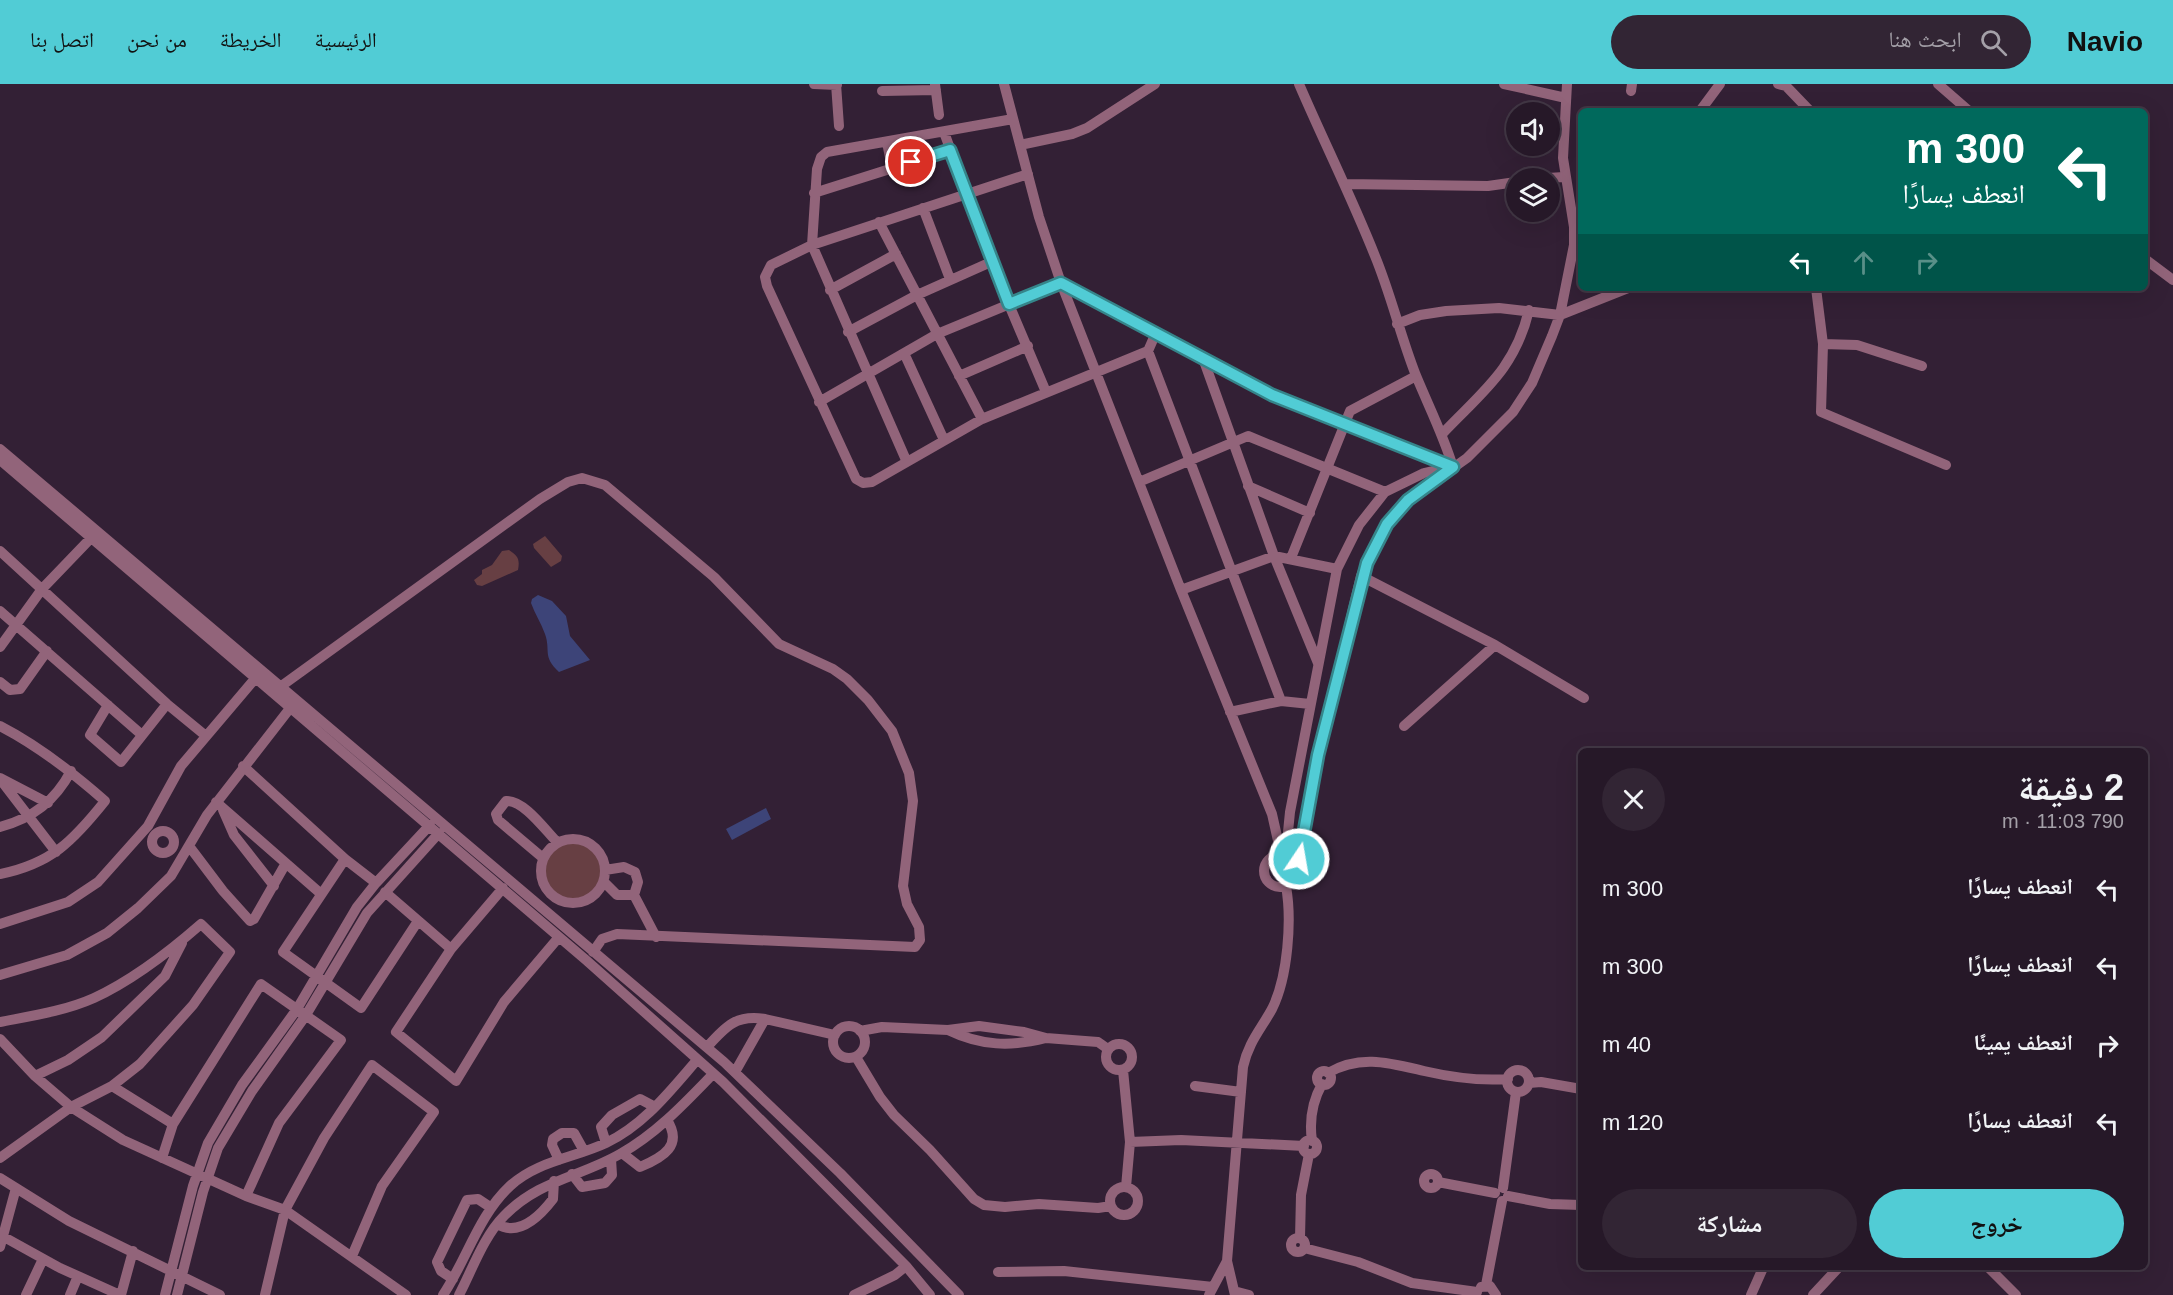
<!DOCTYPE html>
<html lang="ar">
<head>
<meta charset="utf-8">
<style>
	:root { --surface:#261828; --page:#322534; --text:#f1f3f6; --muted:#a4a0a8; --line:#423745; --accent:#51ccd5 }
	body { margin:0; font-family:Arial,"Noto Naskh Arabic",sans-serif; background:var(--page); color:var(--text); direction:rtl; height:100vh; display:flex; flex-direction:column; font-size:22px; white-space:nowrap }
	* { box-sizing:border-box; margin:0 }
	p { font-size:20px; color:var(--muted) }
	.icon { flex:none; width:33px; height:33px; fill:none; stroke:currentColor; stroke-width:2; stroke-linecap:round; stroke-linejoin:round }
	.map { position:relative; flex:1; overflow:hidden; direction:ltr }
	.panel { position:absolute; left:1578px; top:664px; width:570px; height:522px; display:flex; flex-direction:column; background:var(--surface); border-radius:9px; box-shadow:0 6px 24px #0002,0 0 0 2px var(--line); direction:rtl }
	.panel>* { flex:none }
	.hud { position:absolute; left:1578px; top:24px; width:570px; height:183px; border-radius:9px; box-shadow:0 6px 24px #0002,0 0 0 2px var(--line); direction:rtl; background:#00695c; color:#fff; overflow:hidden }
	.tools { position:absolute; left:1506px; top:18px; display:grid; gap:12px }
	.tools a { display:grid; place-items:center; width:54px; height:54px; border-radius:50%; background:var(--surface); box-shadow:0 6px 24px #0002,0 0 0 2px var(--line); font-size:30px }
	.pin { position:absolute; display:grid; place-items:center; width:51px; height:51px; color:#fff; margin:-26px; border:3px solid #fff; border-radius:50%; box-shadow:0 2px 6px #0007 }
	.me { position:absolute; width:66px; margin:-33px; rotate:12deg; stroke-linejoin:round; filter:drop-shadow(0 0 4px #0008) }
	.turn { display:flex; align-items:center; gap:21px; height:126px; padding:0 24px; font-size:27px }
	.turn .icon { width:78px; height:78px; stroke-width:2.5 }
	.turn b { display:block; font-size:42px; line-height:51px }
	.lanes { display:flex; align-items:center; height:57px; padding:0 24px; background:#0003; justify-content:center; gap:30px; direction:ltr }
	.lanes .off { opacity:.35 }
	.round { display:grid; place-items:center; flex:none; width:63px; height:63px; border-radius:32px; background:var(--page) }
	.headline { display:flex; align-items:center; justify-content:space-between; height:102px; padding:0 24px }
	h1 { font-size:36px; font-weight:700; line-height:45px }
	.primary-button { display:flex; gap:12px; margin-top:auto; padding:12px 24px }
	.primary-button a { flex:1; height:69px; border-radius:36px; background:var(--accent); color:#111; font-size:24px; font-weight:700; line-height:69px; text-align:center }
	.primary-button a+a { background:var(--page); color:var(--text) }
	ul { padding:0; list-style:none }
	li { display:flex; align-items:center; gap:18px; height:78px; padding:0 24px }
	li div { flex:1 }
	li b { display:block; font-size:22px }
	li em { font-style:normal }
	header { display:flex; align-items:center; gap:36px; box-sizing:border-box; height:84px; padding:0 30px; background:var(--accent); color:#111 }
	header strong { font-size:28px }
	nav { display:flex; gap:33px; margin-inline-start:auto; font-size:21px }
	.search { width:420px; height:54px; background:var(--page); display:flex; align-items:center; gap:15px; box-sizing:border-box; padding:0 21px; border-radius:33px; color:var(--muted); font-size:22px }
	.map>svg:first-child { display:block }
</style>
</head>
<body>
<header>
<strong>Navio</strong>
<div class="search"><svg class="icon" aria-label="search" viewBox="0 0 24 24"><circle cx="10" cy="10" r="6"/><path d="M15 15l6 6"/></svg>ابحث هنا</div>
<nav><a>الرئيسية</a><a>الخريطة</a><a>من نحن</a><a>اتصل بنا</a></nav>
</header>
<div class="map">
<svg width="2173" height="1211" viewBox="0 0 2173 1211">
	<rect width="100%" height="100%" fill="#332035"/>
	<path fill="#673f43" d="M 545,452 L 562,472 L 561,477 L 551,483 L 534,464 L 533,460 Z
		M 509,466 C 518,472 520,475 518,486 L 482,502 L 477,501 L 474,496 L 482,490 L 482,486 L 492,481 L 502,467 Z
		M545 787a28 28 0 1 1 56 0a28 28 0 1 1-56 0Z"/>
	<path fill="#3d4478" d="M 538,511 L 552,517 L 566,532 L 570,552 L 590,576 L 559,588 C 542,572 551,567 545,550 C 541,539 535,530 531,519 L 532,515 Z
		M 766,724 L 771,735 L 732,756 L 726,745 Z"/>
	<g fill="none" stroke-linecap="round" stroke-linejoin="round">
		<path stroke="#92647a" stroke-width="10" d="M 814,0 L 837,1
			M 836,0 L 839,42
			M 935,0 L 939,31
			M 1004,0 L 1039,133 L 1061,199 L 1181,506 L 1272,730 L 1281,770
			M 1299,0 C 1324,58 1352,114 1375,172 C 1391,211 1400,250 1415,289 C 1428,321 1443,350 1453,383
			M 1504,0 L 1566,14
			M 1778,0 L 1786,2 L 1810,27
			M 1938,0 L 1969,27
			M 882,7 L 936,6
			M 1631,7 L 1632,0
			M 1700,27 L 1720,0
			M 944,48 L 991,178 L 1046,308
			M 887,58 L 892,84
			M 1020,61 L 1072,50 L 1087,44 L 1155,0
			M 1028,90 L 812,161 L 771,181 L 765,193 L 767,202 L 856,395 L 863,399 L 872,398 L 982,335 L 1148,267 L 1155,251
			M 1548,94 L 1564,93
			M 1345,100 L 1488,102 L 1516,98
			M 814,109 L 950,66
			M 923,124 L 950,195
			M 879,138 L 982,335
			M 2145,175 L 2173,196
			M 1816,204 L 1823,260 L 1821,328 L 1946,381
			M 830,206 L 896,170
			M 1397,240 L 1420,231 L 1446,227 L 1499,224 L 1560,231 L 1628,204
			M 848,248 L 917,211 L 991,178
			M 1823,260 L 1857,261 L 1922,282
			M 1148,267 L 1281,617
			M 904,269 L 944,356
			M 1204,277 L 1274,472 L 1318,579
			M 959,292 L 1028,262
			M 819,318 L 937,250 L 1061,199 L 1272,311 L 1453,383
			M 1443,349 C 1483,307 1515,285 1529,226
			M 0,365 L 724,978 L 840,1089 L 959,1211
			M 0,376 L 586,876 L 723,998 L 906,1182 L 930,1211
			M 906,376 L 812,161 L 817,85 L 821,73 L 827,68 L 1013,35
			M 1139,398 L 1248,352 L 1385,408
			M 1248,402 L 1310,429
			M 0,467 L 167,620 L 206,652
			M 1291,474 L 1350,327 L 1416,292
			M 1361,492 L 1495,561 L 1584,614
			M 1181,506 L 1274,472 L 1337,485
			M 0,527 L 142,651
			M 0,563 L 42,505 L 91,454
			M 0,598 L 10,606 L 20,605 L 47,567
			M 280,603 L 540,415 L 568,398 L 582,394 L 605,401 L 714,493 L 779,560 L 833,585 L 847,595 L 868,616 L 892,647 L 909,689 L 913,717 L 903,802 L 907,820 L 919,843 L 920,856 L 915,863 L 617,850 L 602,855 L 593,868
			M 108,621 L 90,651 L 121,678 L 167,620
			M 1230,628 L 1281,617 L 1310,620
			M 0,642 C 39,662 72,688 105,717 C 73,757 51,780 0,790
			M 1404,642 L 1495,561
			M 243,682 L 345,775 L 376,799
			M 0,694 L 48,719
			M 0,695 L 56,768
			M 216,718 L 320,809
			M 223,726 L 234,751 L 274,802
			M 0,743 C 33,734 55,717 71,687
			M152 758a11 11 0 1 1 22 0a11 11 0 1 1-22 0Z
			M541 787a32 32 0 1 1 64 0a32 32 0 1 1-64 0Z
			M 189,762 L 223,807 L 250,837 L 254,835 L 286,779
			M 1286,768 L 1290,728 L 1337,485 L 1359,441 L 1385,408 L 1424,389 L 1450,383
			M1264 787a16 16 0 1 1 32 0a16 16 0 1 1-32 0Z
			M 543,774 L 498,736 L 496,730 L 506,717 C 524,716 545,746 557,758
			M 345,775 L 283,868 L 361,924 L 418,837
			M 1295,781 L 1301,769 L 1318,671 L 1361,492 L 1372,465 L 1387,440 L 1408,416 L 1467,374 L 1513,328 L 1532,299 L 1552,252 L 1560,231 L 1574,161 L 1574,143 L 1563,74 L 1567,0
			M 605,786 L 624,783 L 635,788 L 638,798 L 634,811 L 656,853
			M 604,798 L 617,811 L 634,811
			M 503,804 L 451,865 L 396,948 L 456,997 L 504,918 L 559,853
			M 385,808 L 451,865
			M 0,840 L 68,818 L 98,798 L 148,742 L 181,682 L 259,590
			M 0,891 L 67,871 L 107,849 L 138,824 L 171,792 L 207,731 L 291,623
			M 765,935 L 835,951
			M 0,938 C 31,932 65,927 94,914 C 133,896 169,868 201,840 L 230,868 L 193,921 L 140,980 L 112,1002 L 71,1023 L 0,1074
			M833 958a16 16 0 1 1 32 0a16 16 0 1 1-32 0Z
			M 948,946 C 981,962 1011,963 1046,954
			M 860,947 L 882,943 L 948,946 L 979,942 L 1024,948 L 1046,954 L 1098,958 L 1108,965
			M 0,955 L 35,992 L 71,1023 L 123,1056 L 246,1112 L 285,1126 L 406,1211
			M1106 973a13 13 0 1 1 26 0a13 13 0 1 1-26 0Z
			M 707,963 C 725,943 736,930 765,935 L 735,988
			M 856,973 L 880,1013 L 894,1031 L 930,1066 L 974,1115 L 984,1121 L 1005,1123 L 1039,1120 L 1098,1124 L 1111,1122
			M 1123,986 L 1130,1058 L 1126,1103
			M1507 997a11 11 0 1 1 22 0a11 11 0 1 1-22 0Z
			M1317 994a7 7 0 1 1 14 0a7 7 0 1 1-14 0Z
			M 1328,989 C 1360,970 1390,979 1424,987 C 1450,993 1481,997 1508,995
			M 35,992 L 68,976 L 102,953 L 165,892 L 182,859
			M 1529,999 L 1541,998 L 1581,1005
			M 112,1002 L 173,1040
			M 1195,1002 L 1241,1008
			M1303 1063a7 7 0 1 1 14 0a7 7 0 1 1-14 0Z
			M 1312,1057 C 1309,1036 1312,1018 1322,1000
			M 1130,1058 L 1181,1056 L 1304,1062
			M 606,1059 L 601,1043 L 612,1031 L 640,1015 L 655,1023
			M 622,1069 L 640,1083 C 664,1073 683,1061 667,1036
			M 162,1074 L 173,1040 L 261,900 L 341,956 L 279,1039 L 246,1112
			M 559,1076 L 552,1061 L 553,1055 L 562,1049 L 574,1049 L 584,1067
			M 572,1090 L 582,1103 L 605,1099 L 612,1091 L 611,1075
			M1424 1097a7 7 0 1 1 14 0a7 7 0 1 1-14 0Z
			M 0,1094 L 69,1137 L 220,1211
			M 1438,1098 L 1495,1109
			M1110 1117a14 14 0 1 1 28 0a14 14 0 1 1-28 0Z
			M 1503,1104 L 1516,1008
			M 1508,1112 L 1550,1120 L 1581,1121
			M 497,1140 C 519,1153 540,1132 553,1115 L 554,1097
			M 4,1153 L 60,1184 L 120,1211
			M 1300,1154 L 1301,1111 L 1309,1070
			M1291 1161a7 7 0 1 1 14 0a7 7 0 1 1-14 0Z
			M 0,1163 L 16,1104
			M 1304,1164 L 1358,1178 L 1412,1199 L 1477,1208
			M 1989,1184 L 2016,1211
			M 998,1188 L 1064,1187 L 1213,1203
			M 453,1195 L 441,1187 L 437,1178 L 467,1116 L 478,1115 L 490,1123
			M 1486,1201 L 1502,1117
			M 1481,1203 L 1490,1202 L 1496,1211
			M 1234,1207 L 1249,1211
			M 26,1211 L 43,1175
			M 70,1211 L 78,1192
			M 121,1211 L 133,1167
			M 165,1211 L 193,1102 L 208,1059 L 242,1001 L 297,925 L 357,823 L 376,799 L 430,741
			M 177,1211 L 203,1108 L 218,1064 L 252,1007 L 306,931 L 367,829 L 439,749
			M 265,1211 L 285,1126 L 324,1054 L 372,981 L 434,1028 L 382,1102 L 352,1172
			M 443,1211 C 467,1175 478,1132 510,1102 C 537,1077 574,1074 606,1059 C 644,1041 670,1007 697,976
			M 459,1211 C 472,1186 484,1152 504,1132 C 539,1096 580,1093 620,1070 C 656,1050 685,1019 713,990
			M 854,1211 L 895,1191 L 906,1182
			M 1209,1211 L 1227,1177
			M 1235,1211 L 1227,1177 L 1243,983 C 1248,959 1261,945 1272,925 C 1288,893 1292,836 1286,802
			M 1751,1211 L 1763,1184
			M 1813,1211 L 1838,1184"/>
	</g>
	<g fill="none" stroke-linecap="round" stroke-linejoin="round">
		<g stroke="#35858a" stroke-width="15">
			<path id="route" d="M 911,78 L 950,66 L 1009,220 L 1061,199 L 1272,311 L 1453,383 L 1408,416 L 1387,440 L 1367,479 L 1318,671 L 1299,775"/>
		</g>
		<use href="#route" stroke="#51ccd5" stroke-width="10"/>
	</g>
</svg>
<div class="tools">
<a><svg class="icon" aria-label="sound" viewBox="0 0 24 24"><path d="M4 9h4l5-4v14l-5-4H4zM17 9q2 3 0 6"/></svg></a>
<a><svg class="icon" aria-label="layers" viewBox="0 0 24 24"><path d="M12 4l9 5-9 5-9-5zM3 14l9 5 9-5"/></svg></a>
</div>
<div class="pin" style="left:911px;top:78px;background:#d93025"><svg class="icon" aria-label="arrive" viewBox="0 0 24 24"><path d="M6 21V4h12l-3 4 3 4H6"/></svg></div>
<svg class="me" style="left:1299px;top:775px" viewBox="-20 -20 40 40"><circle r="17" fill="#51ccd5" stroke="#fff" stroke-width="3"/><path d="M0-11L8 9 0 5-8 9z" fill="#fff"/></svg>
<div class="hud">
<div class="turn"><svg class="icon" aria-label="left" viewBox="0 0 24 24"><path d="M17 20v-9H6M10 6l-5 5 5 5"/></svg><div><b>300 m</b>انعطف يسارًا</div></div>
<div class="lanes"><svg class="icon" aria-label="left" viewBox="0 0 24 24"><path d="M17 20v-9H6M10 6l-5 5 5 5"/></svg><svg class="icon off" aria-label="ahead" viewBox="0 0 24 24"><path d="M12 20V5M6 11l6-6 6 6"/></svg><svg class="icon off" aria-label="right" viewBox="0 0 24 24"><path d="M7 20v-9h11M14 6l5 5-5 5"/></svg></div>
</div>
<section class="panel">
<div class="headline"><div><h1>2 دقيقة</h1><p>790 m · 11:03</p></div><a class="round"><svg class="icon" aria-label="close" viewBox="0 0 24 24"><path d="M6 6l12 12M18 6L6 18"/></svg></a></div>
<ul>
<li><svg class="icon" aria-label="left" viewBox="0 0 24 24"><path d="M17 20v-9H6M10 6l-5 5 5 5"/></svg><div><b>انعطف يسارًا</b></div><em>300 m</em></li>
<li><svg class="icon" aria-label="left" viewBox="0 0 24 24"><path d="M17 20v-9H6M10 6l-5 5 5 5"/></svg><div><b>انعطف يسارًا</b></div><em>300 m</em></li>
<li><svg class="icon" aria-label="right" viewBox="0 0 24 24"><path d="M7 20v-9h11M14 6l5 5-5 5"/></svg><div><b>انعطف يمينًا</b></div><em>40 m</em></li>
<li><svg class="icon" aria-label="left" viewBox="0 0 24 24"><path d="M17 20v-9H6M10 6l-5 5 5 5"/></svg><div><b>انعطف يسارًا</b></div><em>120 m</em></li>
</ul>
<div class="primary-button"><a>خروج</a><a>مشاركة</a></div>
</section>
</div>
</body>
</html>
